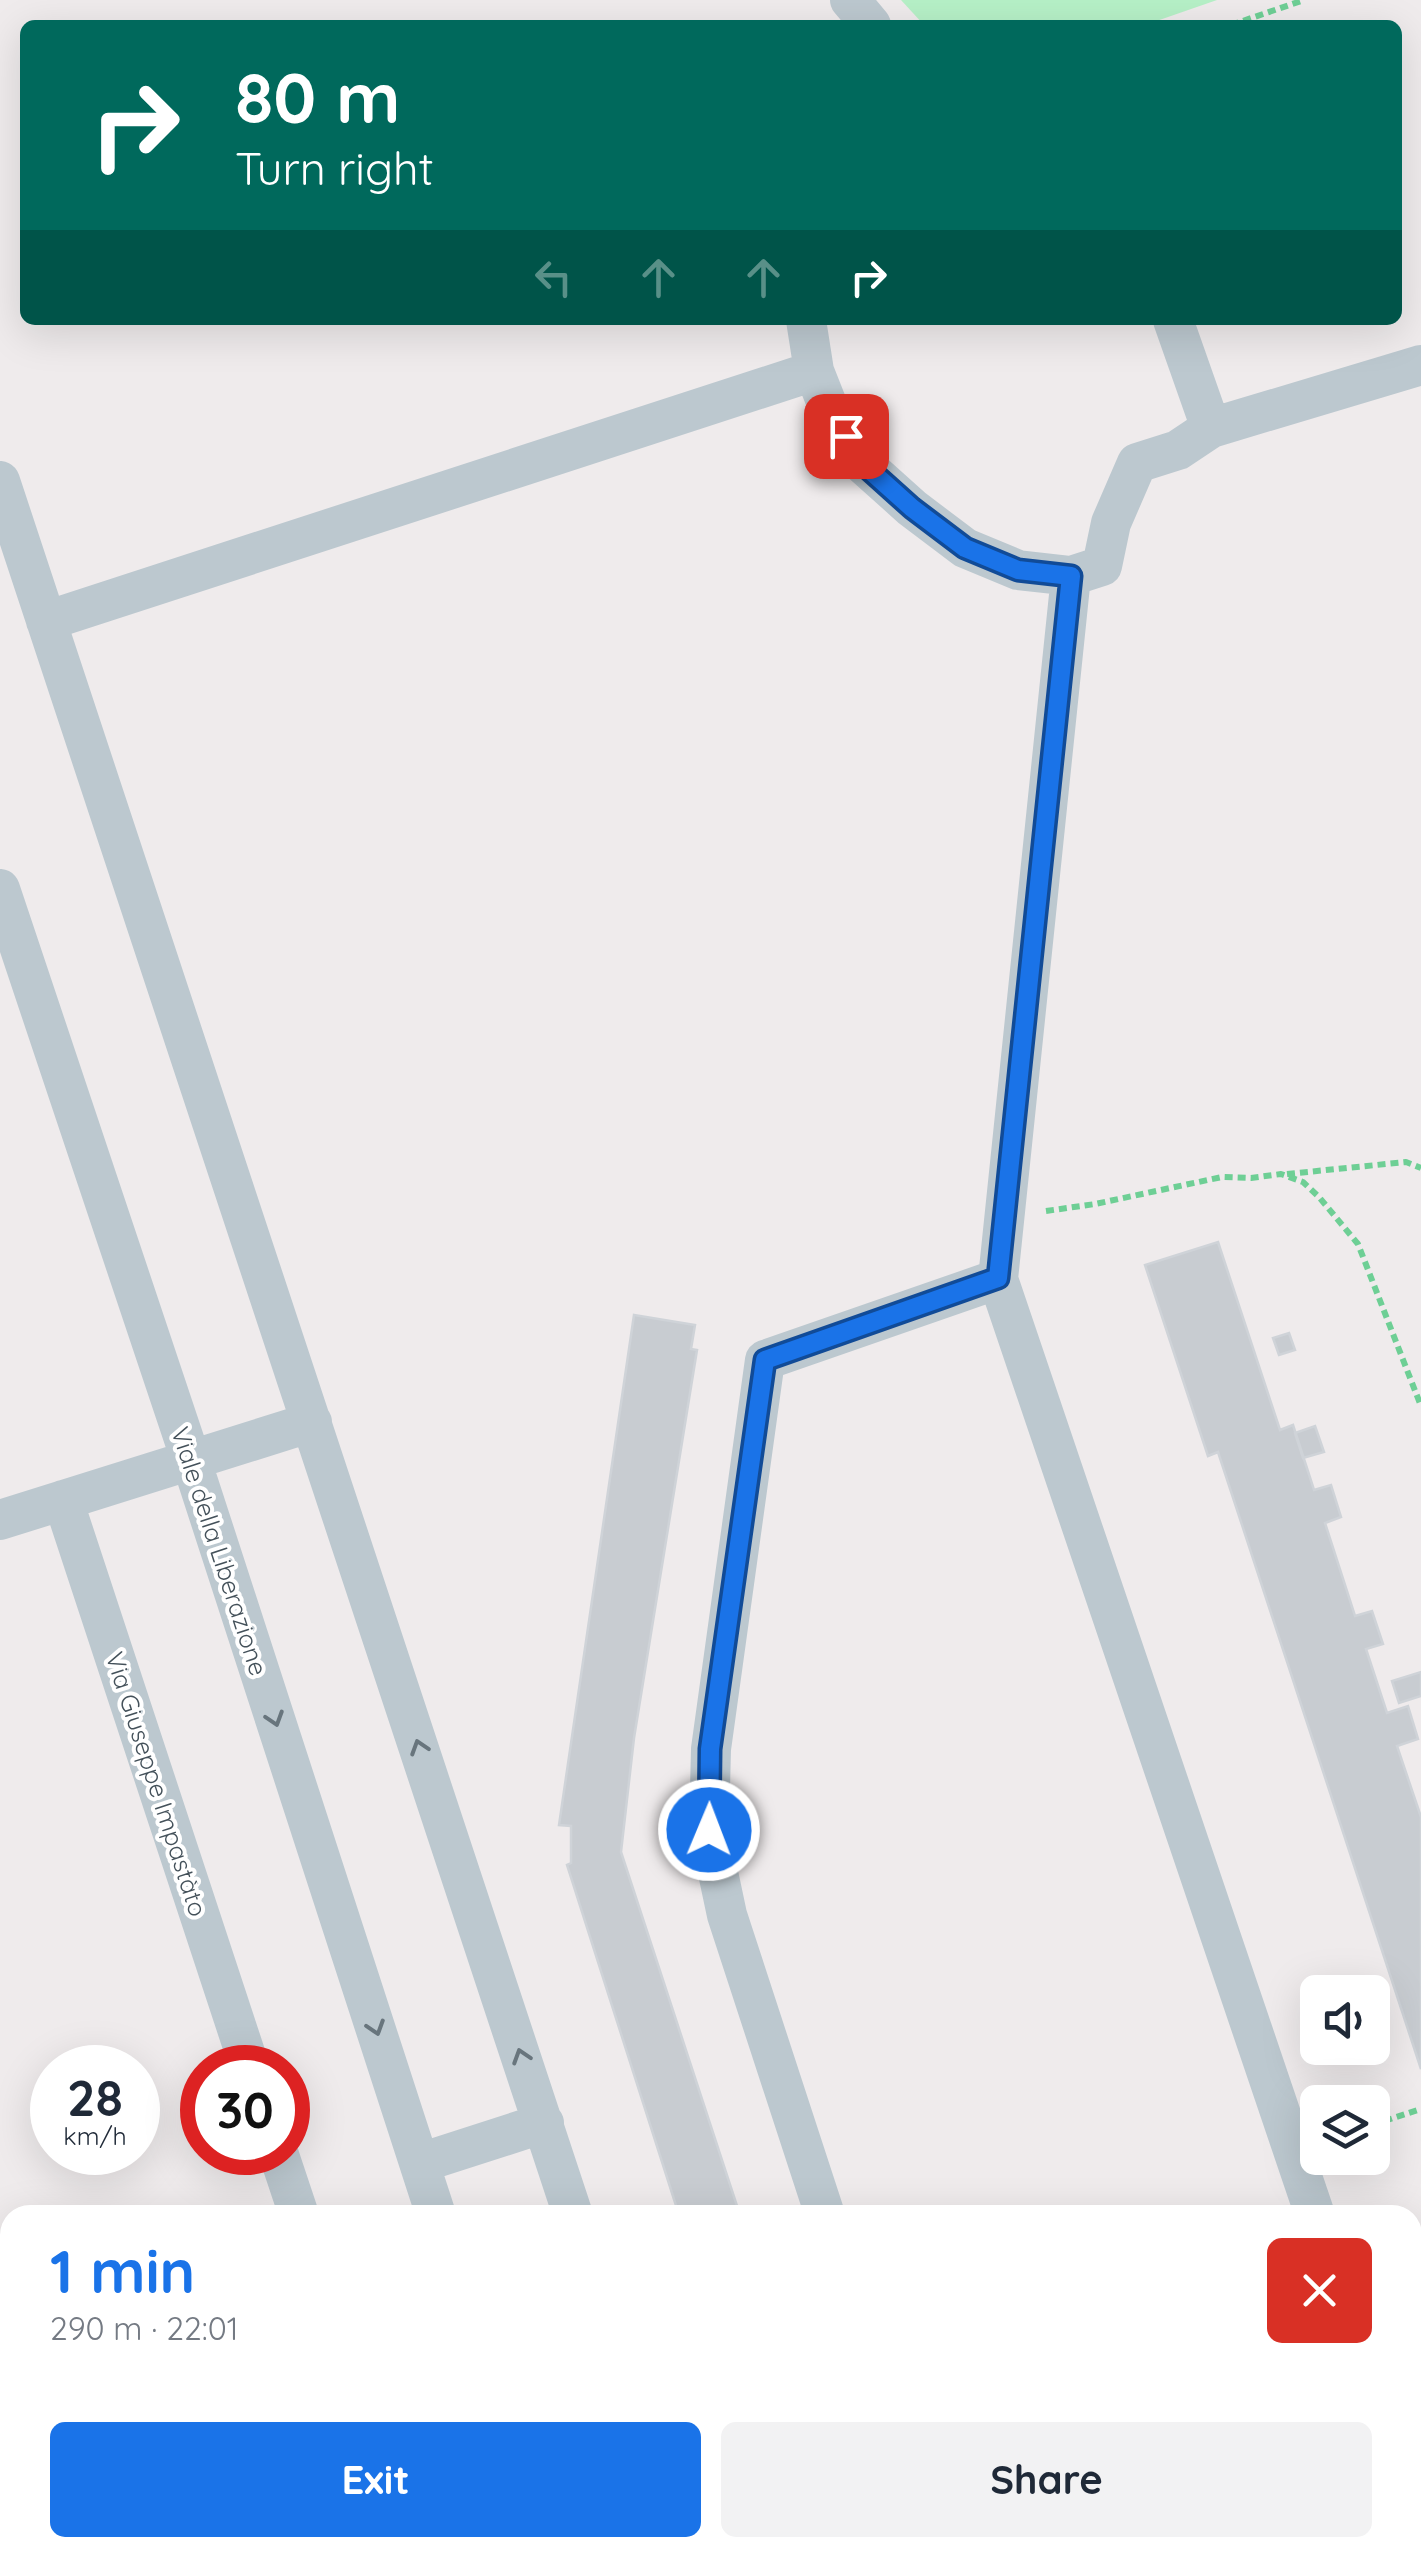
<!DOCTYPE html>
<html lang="en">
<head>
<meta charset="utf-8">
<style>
	:root { --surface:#fff; --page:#f2f2f3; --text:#1f2937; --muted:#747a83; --accent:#1a73e8 }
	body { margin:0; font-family:Quicksand,sans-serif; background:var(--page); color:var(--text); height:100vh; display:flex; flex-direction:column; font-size:38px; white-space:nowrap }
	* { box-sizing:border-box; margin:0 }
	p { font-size:32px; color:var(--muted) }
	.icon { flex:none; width:55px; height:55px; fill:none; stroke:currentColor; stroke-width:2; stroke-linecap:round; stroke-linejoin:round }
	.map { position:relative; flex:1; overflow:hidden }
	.drawer { position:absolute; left:0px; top:2205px; width:1422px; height:352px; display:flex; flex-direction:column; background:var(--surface); border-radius:30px 30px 0 0; box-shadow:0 10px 40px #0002 }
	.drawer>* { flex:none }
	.top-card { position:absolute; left:20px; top:20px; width:1382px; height:305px; border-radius:15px; box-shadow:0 10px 40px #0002; background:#00695c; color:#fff; overflow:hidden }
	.controls { position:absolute; left:1300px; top:1975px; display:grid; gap:20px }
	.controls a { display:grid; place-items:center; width:90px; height:90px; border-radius:15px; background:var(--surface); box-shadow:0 10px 40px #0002; font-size:50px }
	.speed { position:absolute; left:30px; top:2045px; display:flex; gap:20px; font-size:50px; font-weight:700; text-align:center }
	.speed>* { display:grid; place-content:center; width:130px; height:130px; border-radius:50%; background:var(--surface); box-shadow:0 10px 40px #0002; line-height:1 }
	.speed small { font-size:25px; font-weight:400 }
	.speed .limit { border:15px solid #d22; background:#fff; color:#111 }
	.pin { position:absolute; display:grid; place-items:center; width:85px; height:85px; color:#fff; margin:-42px; border-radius:20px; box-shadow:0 5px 15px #0006 }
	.me { position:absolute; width:110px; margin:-55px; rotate:1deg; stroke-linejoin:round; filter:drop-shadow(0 0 8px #0008) }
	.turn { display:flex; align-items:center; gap:35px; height:210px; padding:0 50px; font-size:45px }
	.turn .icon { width:130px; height:130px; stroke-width:2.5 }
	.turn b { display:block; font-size:70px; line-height:85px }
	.lanes { display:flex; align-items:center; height:95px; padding:0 50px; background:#0003; justify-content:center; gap:50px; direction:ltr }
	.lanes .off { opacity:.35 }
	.round { display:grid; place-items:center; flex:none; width:105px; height:105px; border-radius:15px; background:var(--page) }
	.headline { display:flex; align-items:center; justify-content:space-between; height:170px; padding:0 50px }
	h1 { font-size:60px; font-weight:700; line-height:75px; color:var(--accent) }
	.primary-button { display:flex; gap:20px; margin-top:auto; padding:20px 50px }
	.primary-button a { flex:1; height:115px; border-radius:15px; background:var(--accent); color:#fff; font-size:40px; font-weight:700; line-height:115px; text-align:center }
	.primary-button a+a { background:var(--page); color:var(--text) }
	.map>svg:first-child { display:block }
</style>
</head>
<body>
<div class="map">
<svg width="1421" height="2557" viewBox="0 0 1421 2557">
	<rect width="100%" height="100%" fill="#efebec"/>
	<path fill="#b6f0c7" d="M 901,0 L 1217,0 L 1145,25 L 924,25 Z"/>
	<path fill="#c8ccd1" stroke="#cfd3d8" stroke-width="2.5" d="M 1218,1242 L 1280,1430 L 1293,1425 L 1314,1490 L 1331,1485 L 1341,1517 L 1325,1523 L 1355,1616 L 1372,1611 L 1383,1644 L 1366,1649 L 1387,1713 L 1408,1706 L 1418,1739 L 1397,1746 L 1421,1817 L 1421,2069 L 1218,1452 L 1208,1456 L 1145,1265 Z
		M 634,1315 L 695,1325 L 691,1349 L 697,1350 L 634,1738 L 621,1852 L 740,2215 L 679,2215 L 567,1865 L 571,1863 L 571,1826 L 559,1825 Z
		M 1289,1333 L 1295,1350 L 1279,1355 L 1273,1338 Z
		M 1315,1426 L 1324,1452 L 1303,1458 L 1295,1433 Z
		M 1421,1672 L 1421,1696 L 1399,1703 L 1392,1681 Z
		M 1019,2548 L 1092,2548 L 1091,2557 L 1018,2557 Z"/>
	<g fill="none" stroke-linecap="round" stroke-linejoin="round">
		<path stroke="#6ecf95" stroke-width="6" stroke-dasharray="8 5" stroke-linecap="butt" d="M 1231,25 L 1304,0
			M 1287,1174 L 1406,1162 L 1421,1168
			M 1046,1211 L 1095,1204 L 1222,1177 L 1251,1178 L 1281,1174 L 1303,1182 L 1319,1197 L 1358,1244 L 1421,1406
			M 1372,2125 L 1421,2109"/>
		<path stroke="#bcc8cf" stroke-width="40" d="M 850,0 L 871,25
			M 806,320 L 814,371 L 829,409 L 863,464 L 912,508 L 965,548 L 1018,570 L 1071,576 L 1102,566 L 1111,523 L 1137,463 L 1178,450 L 1211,428 L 1173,320
			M 1211,428 L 1421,365
			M 0,481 L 573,2215
			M 1071,576 L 998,1279 L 1315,2215
			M 46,621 L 814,371
			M 0,889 L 191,1460 L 436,2215
			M 63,1500 L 250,2068
			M 0,1520 L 312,1422
			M 278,2152 L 299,2215
			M 420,2163 L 544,2123
			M 825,2215 L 727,1915 L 709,1830 L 711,1749 L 765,1360 L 998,1279
			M 409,2548 L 412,2557
			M 542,2548 L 545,2557
			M 680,2548 L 683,2557"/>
	</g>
	<defs><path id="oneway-chevron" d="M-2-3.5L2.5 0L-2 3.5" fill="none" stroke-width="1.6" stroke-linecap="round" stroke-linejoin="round" transform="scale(2.5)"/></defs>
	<g stroke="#68757d">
		<use href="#oneway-chevron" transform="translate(275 1719) rotate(72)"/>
		<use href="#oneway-chevron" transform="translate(419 1747) rotate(-108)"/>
		<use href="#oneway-chevron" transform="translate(376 2028) rotate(72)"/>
		<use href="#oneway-chevron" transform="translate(521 2056) rotate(-108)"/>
	</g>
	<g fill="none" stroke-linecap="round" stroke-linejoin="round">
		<g stroke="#114b97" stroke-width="25">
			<path id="route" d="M 709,1830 L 710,1749 L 765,1360 L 998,1278 L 1071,576 L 1018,570 L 965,548 L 912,508 L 863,464 L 846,436"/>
		</g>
		<use href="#route" stroke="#1a73e8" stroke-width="18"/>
	</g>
	<g text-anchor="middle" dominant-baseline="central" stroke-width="8" stroke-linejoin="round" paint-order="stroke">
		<g font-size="25" fill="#44515a" stroke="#fff">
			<text transform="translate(220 1551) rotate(72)">Viale della Liberazione</text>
			<text transform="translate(157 1784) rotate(72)">Via Giuseppe Impastàto</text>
		</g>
	</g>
</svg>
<div class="controls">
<a><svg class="icon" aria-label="sound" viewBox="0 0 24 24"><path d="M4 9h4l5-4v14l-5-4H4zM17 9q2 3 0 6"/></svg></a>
<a><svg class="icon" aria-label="layers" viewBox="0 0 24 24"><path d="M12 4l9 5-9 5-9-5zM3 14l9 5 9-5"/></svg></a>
</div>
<div class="speed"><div>28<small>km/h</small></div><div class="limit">30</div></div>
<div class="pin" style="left:846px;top:436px;background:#d93025"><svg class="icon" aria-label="arrive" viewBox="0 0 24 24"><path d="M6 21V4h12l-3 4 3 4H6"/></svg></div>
<svg class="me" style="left:709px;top:1830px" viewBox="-20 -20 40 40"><circle r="17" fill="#1a73e8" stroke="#fff" stroke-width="3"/><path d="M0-11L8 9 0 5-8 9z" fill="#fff"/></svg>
<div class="top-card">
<div class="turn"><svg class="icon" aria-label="right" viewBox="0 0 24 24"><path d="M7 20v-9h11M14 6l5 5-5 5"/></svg><div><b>80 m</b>Turn right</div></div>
<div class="lanes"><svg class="icon off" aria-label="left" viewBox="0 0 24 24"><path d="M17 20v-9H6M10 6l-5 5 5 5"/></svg><svg class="icon off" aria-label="ahead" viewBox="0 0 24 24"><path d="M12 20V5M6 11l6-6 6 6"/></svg><svg class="icon off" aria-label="ahead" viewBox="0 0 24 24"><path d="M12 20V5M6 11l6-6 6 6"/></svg><svg class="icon" aria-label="right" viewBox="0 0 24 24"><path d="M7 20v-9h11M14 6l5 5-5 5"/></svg></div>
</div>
<section class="drawer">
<div class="headline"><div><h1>1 min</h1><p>290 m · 22:01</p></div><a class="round" style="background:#d93025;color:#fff"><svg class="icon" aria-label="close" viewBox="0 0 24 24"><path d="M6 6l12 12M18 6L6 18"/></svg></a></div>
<div class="primary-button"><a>Exit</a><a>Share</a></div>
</section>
</div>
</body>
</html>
